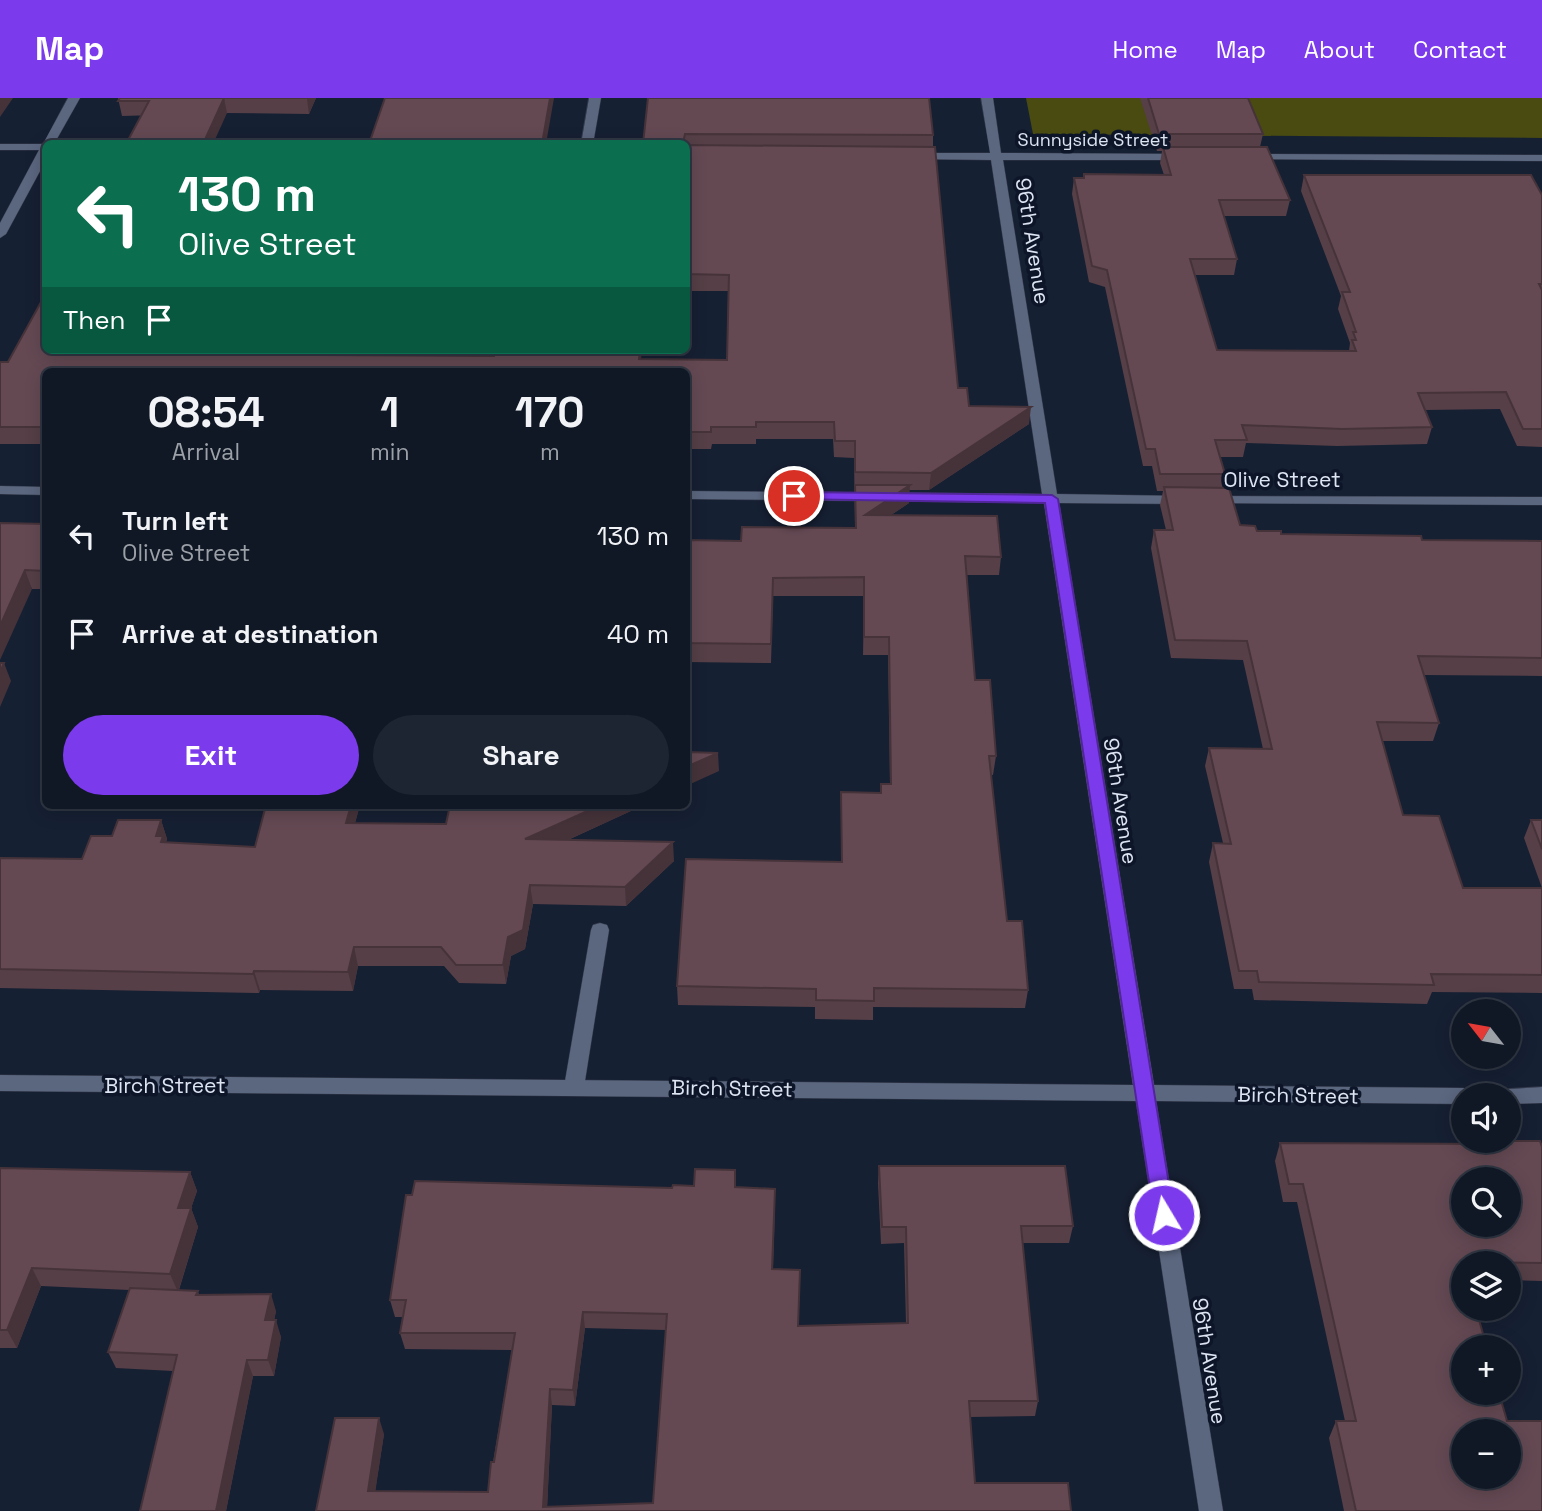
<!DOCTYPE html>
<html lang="en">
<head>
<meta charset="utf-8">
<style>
	:root { --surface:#101826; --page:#1e2532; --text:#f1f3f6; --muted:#9ca0a7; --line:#303743; --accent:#7c3aed }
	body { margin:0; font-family:"Space Grotesk",sans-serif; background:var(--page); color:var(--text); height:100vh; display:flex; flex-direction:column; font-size:26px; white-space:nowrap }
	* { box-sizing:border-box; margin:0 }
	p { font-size:23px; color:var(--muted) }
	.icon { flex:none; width:38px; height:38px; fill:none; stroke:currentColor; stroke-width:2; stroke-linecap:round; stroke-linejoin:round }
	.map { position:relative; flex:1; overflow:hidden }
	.panel { position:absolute; left:42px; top:270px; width:648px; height:441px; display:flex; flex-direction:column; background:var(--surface); border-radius:10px; box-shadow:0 4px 18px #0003,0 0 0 2px var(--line) }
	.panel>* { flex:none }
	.guide { position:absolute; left:42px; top:42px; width:648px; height:214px; border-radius:10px; box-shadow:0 4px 18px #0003,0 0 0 2px var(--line); background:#0b6e4f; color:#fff; overflow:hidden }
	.needle { width:46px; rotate:301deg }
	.buttons { position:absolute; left:1451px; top:901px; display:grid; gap:14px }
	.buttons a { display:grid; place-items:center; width:70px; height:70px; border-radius:50%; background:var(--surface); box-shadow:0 4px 18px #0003,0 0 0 2px var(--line); font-size:35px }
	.pin { position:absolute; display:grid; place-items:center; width:60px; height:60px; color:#fff; margin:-30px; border:4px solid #fff; border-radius:50%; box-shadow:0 2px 7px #0007 }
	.me { position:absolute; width:77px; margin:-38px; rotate:351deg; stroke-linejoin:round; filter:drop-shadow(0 0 5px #0008) }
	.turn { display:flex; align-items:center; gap:24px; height:147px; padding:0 21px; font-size:32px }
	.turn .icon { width:91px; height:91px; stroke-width:2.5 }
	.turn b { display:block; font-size:49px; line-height:60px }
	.then { display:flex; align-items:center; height:66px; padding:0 21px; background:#0003; gap:14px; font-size:26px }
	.eta { display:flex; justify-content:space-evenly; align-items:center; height:119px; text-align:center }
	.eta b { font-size:42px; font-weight:700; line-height:49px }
	.primary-button { display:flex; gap:14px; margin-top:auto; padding:14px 21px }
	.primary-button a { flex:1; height:80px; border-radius:42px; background:var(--accent); color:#fff; font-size:28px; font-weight:700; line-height:80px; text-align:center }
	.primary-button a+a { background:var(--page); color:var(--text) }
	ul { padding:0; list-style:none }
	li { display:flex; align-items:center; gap:21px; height:98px; padding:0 21px }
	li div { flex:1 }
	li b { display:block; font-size:26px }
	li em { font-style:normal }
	header { display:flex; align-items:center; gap:42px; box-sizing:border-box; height:98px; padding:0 35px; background:var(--accent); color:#fff }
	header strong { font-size:33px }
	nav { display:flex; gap:38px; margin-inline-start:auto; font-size:24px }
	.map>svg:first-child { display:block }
</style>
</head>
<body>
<header>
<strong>Map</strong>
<nav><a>Home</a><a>Map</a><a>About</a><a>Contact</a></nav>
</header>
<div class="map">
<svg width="1542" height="1413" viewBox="0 0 1542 1413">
	<rect width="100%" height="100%" fill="#162033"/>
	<path fill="#494b11" d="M 1026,0 L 1542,0 L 1542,40 L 1033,36 Z"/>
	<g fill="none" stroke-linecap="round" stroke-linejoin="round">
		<g stroke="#33394a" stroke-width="1">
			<path id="service" d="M 589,0 L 601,0 L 593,46 L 581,46 Z
				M 600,825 L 607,827 L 609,832 L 584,989 L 581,995 L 574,997 L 567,995 L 564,989 L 591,832 L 593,827 Z"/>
		</g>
		<g stroke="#33394a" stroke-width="1">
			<path id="minor" d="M 68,0 L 80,0 L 54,46 L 46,46 L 46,62 L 6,136 L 0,140 L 0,125 L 39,52 L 0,52 L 0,46 L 43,46 Z
				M 981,0 L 993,0 L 1001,55 L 1185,56 L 1191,59 L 1185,62 L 1003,62 L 1057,396 L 1183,398 L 1190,402 L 1183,406 L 1059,405 L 1154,987 L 1463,990 L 1470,992 L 1473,998 L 1463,998 L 1463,1006 L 1156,1003 L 1223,1413 L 1199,1413 L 1136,1003 L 0,993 L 0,977 L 1133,987 L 1044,405 L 686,401 L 686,393 L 1042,396 L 991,62 L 912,61 L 906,58 L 912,55 L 990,55 Z
				M 1248,56 L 1542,57 L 1542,63 L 1244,61 L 1244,57 Z
				M 0,388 L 46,389 L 46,397 L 0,396 Z
				M 1211,398 L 1542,399 L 1542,407 L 1206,405 L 1204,402 Z
				M 1542,989 L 1542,1005 L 1508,1006 L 1508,998 L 1487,998 L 1490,992 Z"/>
		</g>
		<use href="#service" fill="#5b677f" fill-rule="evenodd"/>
		<use href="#minor" fill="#5b677f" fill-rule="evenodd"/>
	</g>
	<path fill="#563f47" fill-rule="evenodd" d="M 118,0 L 316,0 L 309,16 L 227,15 L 122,18 Z
		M 648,0 L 933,37 L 933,49 L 958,290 L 969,308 L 1029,326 L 929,392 L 909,392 L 909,405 L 891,417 L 1001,459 L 999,477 L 967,477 L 975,582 L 996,658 L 993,677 L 991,677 L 1007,823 L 1028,892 L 1025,910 L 873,909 L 873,922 L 815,921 L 815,909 L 678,907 L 677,888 L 841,764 L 841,694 L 880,695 L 890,686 L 888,557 L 863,557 L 864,498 L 773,498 L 771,565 L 686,564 L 686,442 L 741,443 L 855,430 L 854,360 L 834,359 L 833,341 L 756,341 L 756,346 L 712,346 L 711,351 L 686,351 L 686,273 L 46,273 L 46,346 L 0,346 L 0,265 L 46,252 L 327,252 L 326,257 L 727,262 L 728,193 L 686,193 L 686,46 L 643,46 Z
		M 1140,0 L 1248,0 L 1263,36 L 1260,49 L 1290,102 L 1286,118 L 1224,118 L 1237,161 L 1234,177 L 1195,177 L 1217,252 L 1349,253 L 1350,245 L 1338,211 L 1341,198 L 1301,93 L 1304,77 L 1542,97 L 1542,349 L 1517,348 L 1500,311 L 1425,312 L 1432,329 L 1427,346 L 1337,348 L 1246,345 L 1243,359 L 1220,359 L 1225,376 L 1222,390 L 1240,427 L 1257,433 L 1281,436 L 1422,442 L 1542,443 L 1542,578 L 1424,577 L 1439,625 L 1433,643 L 1382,643 L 1403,717 L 1463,790 L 1542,790 L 1524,740 L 1531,722 L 1542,722 L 1542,895 L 1432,894 L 1427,906 L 1254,902 L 1252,891 L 1234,891 L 1209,764 L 1213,745 L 1223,745 L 1205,668 L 1209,650 L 1263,651 L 1243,562 L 1171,560 L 1151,450 L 1154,432 L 1166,432 L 1160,407 L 1163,393 L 1157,393 L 1152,368 L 1143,368 L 1105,189 L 1089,184 L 1072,96 L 1074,80 L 1083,80 L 1084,76 L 1164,77 L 1160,65 L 1162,53 L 1157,53 Z
		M 0,425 L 46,426 L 46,491 L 32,491 Z
		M 266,707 L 360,707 L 355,725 L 446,726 L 450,707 L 644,707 L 568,742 L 674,763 L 626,808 L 533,806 L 525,851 L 511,858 L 506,886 L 459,885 L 444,868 L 358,868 L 353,893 L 260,892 L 259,895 L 0,890 L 0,760 L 82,761 L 112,738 L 161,722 L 167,741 L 166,744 L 255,749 Z
		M 1497,1043 L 1542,1049 L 1542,1183 L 1508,1182 L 1508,1166 L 1463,1166 L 1507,1323 L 1542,1413 L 1344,1413 L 1329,1340 L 1336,1323 L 1345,1323 L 1297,1104 L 1283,1104 L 1275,1063 L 1280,1045 L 1495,1046 Z
		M 879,1068 L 1073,1128 L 1069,1145 L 1022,1145 L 1038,1303 L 1035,1318 L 970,1319 L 975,1385 L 1071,1413 L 316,1413 L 384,1336 L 375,1393 L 488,1394 L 512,1252 L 405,1251 L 400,1235 L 403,1219 L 395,1219 L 390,1202 L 672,1090 L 736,1089 L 775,1108 L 773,1171 L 798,1228 L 906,1225 L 904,1145 L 881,1146 L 878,1085 ZM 585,1230 L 666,1232 L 653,1405 L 547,1409 L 552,1307 L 575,1308 Z
		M 0,1070 L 190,1074 L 197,1093 L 191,1110 L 198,1129 L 179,1192 L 198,1193 L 199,1197 L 276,1213 L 274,1222 L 281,1239 L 274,1278 L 253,1278 L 226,1413 L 140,1413 L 173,1273 L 116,1270 L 108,1254 L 129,1192 L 41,1188 L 17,1250 L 0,1250 Z"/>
	<path fill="#46333a" d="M 0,0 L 13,0 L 0,19 Z
		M 224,0 L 227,15 L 213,46 L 203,46 Z
		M 307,0 L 316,0 L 309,16 L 307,1 Z
		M 550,0 L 554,0 L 546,46 L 542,46 Z
		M 319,252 L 327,252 L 320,273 L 317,257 Z
		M 640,252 L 642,252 L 640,273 L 639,261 Z
		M 1031,309 L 1029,326 L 929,392 L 931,375 Z
		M 910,387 L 909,405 L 864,435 L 865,417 Z
		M 25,472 L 32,491 L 0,562 L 0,528 Z
		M 4,565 L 11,583 L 0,609 L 0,574 Z
		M 718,655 L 719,673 L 686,688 L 686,669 Z
		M 351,707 L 360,707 L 350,743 L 346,725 Z
		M 601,707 L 644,707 L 528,760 L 525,741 Z
		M 161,722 L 167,741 L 165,746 L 169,757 L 156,738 Z
		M 673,744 L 674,763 L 626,808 L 625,789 Z
		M 530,787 L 533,806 L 525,851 L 511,858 L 506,886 L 503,867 L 508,839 Z
		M 354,849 L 358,868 L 353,893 L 348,874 Z
		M 254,873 L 260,892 L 259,895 L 253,876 Z
		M 190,1074 L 197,1093 L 185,1128 L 178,1110 Z
		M 191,1110 L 198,1129 L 178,1194 L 170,1176 Z
		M 32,1170 L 41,1188 L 17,1250 L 7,1232 Z
		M 271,1196 L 276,1213 L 271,1239 L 265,1222 Z
		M 583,1214 L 585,1230 L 575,1308 L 573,1292 Z
		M 276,1222 L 281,1239 L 274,1278 L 268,1262 Z
		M 247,1262 L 253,1278 L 226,1413 L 216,1413 Z
		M 550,1291 L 552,1307 L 547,1413 L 543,1409 Z
		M 379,1320 L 384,1336 L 373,1409 L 368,1393 Z"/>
	<path fill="#644953" stroke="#46333a" stroke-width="2" fill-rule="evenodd" d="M 120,0 L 307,0 L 224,0 L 203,46 L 126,46 L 149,3 L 118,3 Z
		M 385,0 L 550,0 L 542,46 L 369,46 Z
		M 648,0 L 929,0 L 933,37 L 685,36 L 683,45 L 684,46 L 643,46 Z
		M 1148,0 L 1248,0 L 1263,36 L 1159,36 Z
		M 686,47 L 935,49 L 958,290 L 967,290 L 969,308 L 1031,309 L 931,375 L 855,374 L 855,343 L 835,343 L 834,324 L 756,324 L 756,329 L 711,329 L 711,334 L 686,334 L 686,273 L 46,273 L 46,329 L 0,329 L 0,265 L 1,264 L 8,264 L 46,195 L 46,252 L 319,252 L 317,257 L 494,258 L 496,252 L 640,252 L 639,261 L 727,262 L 729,177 L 686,176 Z
		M 1163,49 L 1267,49 L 1290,102 L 1219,102 L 1237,161 L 1190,161 L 1217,252 L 1356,253 L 1352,242 L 1356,242 L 1353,234 L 1356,234 L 1342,194 L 1350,194 L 1304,77 L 1531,77 L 1542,97 L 1542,186 L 1539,186 L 1542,192 L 1542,331 L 1523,331 L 1506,294 L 1418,295 L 1432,329 L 1342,331 L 1242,327 L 1247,342 L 1215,342 L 1225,376 L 1160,376 L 1155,351 L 1146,351 L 1107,172 L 1092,168 L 1074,80 L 1084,80 L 1084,76 L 1171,77 Z
		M 855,387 L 910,387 L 865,417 L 997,418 L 1001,459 L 965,458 L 975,582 L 990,582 L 996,658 L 989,658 L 1007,823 L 1022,823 L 1028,892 L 874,890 L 874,903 L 816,902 L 816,891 L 677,888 L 686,761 L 842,764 L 841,694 L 881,695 L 881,686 L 891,686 L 889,539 L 864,539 L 864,479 L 773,480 L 771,546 L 686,545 L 686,442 L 741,443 L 742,429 L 856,430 Z
		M 1164,389 L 1229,390 L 1240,427 L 1255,428 L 1257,433 L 1281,433 L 1281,436 L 1421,438 L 1422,442 L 1542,443 L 1542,560 L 1418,558 L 1439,625 L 1377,624 L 1403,717 L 1439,718 L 1463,790 L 1542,790 L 1542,877 L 1431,876 L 1434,887 L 1259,884 L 1257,873 L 1239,873 L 1213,745 L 1231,746 L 1209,650 L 1272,651 L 1247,543 L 1175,542 L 1154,432 L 1173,432 Z
		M 0,425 L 46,426 L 46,473 L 25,472 L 0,528 Z
		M 0,565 L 4,565 L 0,574 Z
		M 686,654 L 718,655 L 686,669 Z
		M 266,707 L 351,707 L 346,725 L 446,726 L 450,707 L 601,707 L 525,741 L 673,744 L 625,789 L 530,787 L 523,832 L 508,839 L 503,867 L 456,867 L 441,849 L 354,849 L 348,874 L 254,873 L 253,876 L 0,871 L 0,760 L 82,761 L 91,738 L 112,738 L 118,722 L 161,722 L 156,738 L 163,738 L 161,744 L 255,749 Z
		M 1531,722 L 1542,722 L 1542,751 Z
		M 1497,1043 L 1540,1043 L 1542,1049 L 1542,1165 L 1463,1164 L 1463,1211 L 1476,1211 L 1487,1250 L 1463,1250 L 1463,1295 L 1499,1295 L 1507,1323 L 1542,1323 L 1542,1413 L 1356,1413 L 1336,1323 L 1356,1323 L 1303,1086 L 1289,1086 L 1280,1045 L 1498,1046 ZM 1463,1082 L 1508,1082 L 1508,1127 L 1463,1127 ZM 1463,1334 L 1508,1334 L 1508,1379 L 1463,1379 Z
		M 879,1068 L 1065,1068 L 1073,1128 L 1021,1128 L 1038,1303 L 969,1303 L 975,1385 L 1068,1385 L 1071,1413 L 316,1413 L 335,1320 L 379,1320 L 368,1393 L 488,1394 L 491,1364 L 494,1364 L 515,1235 L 400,1235 L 406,1202 L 390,1202 L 406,1097 L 412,1097 L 415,1083 L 672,1090 L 673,1087 L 694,1088 L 695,1071 L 735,1072 L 735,1089 L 775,1091 L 772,1171 L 800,1172 L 798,1228 L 908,1225 L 906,1129 L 882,1129 ZM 583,1214 L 667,1216 L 653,1405 L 543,1409 L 550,1291 L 573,1292 Z
		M 0,1070 L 190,1074 L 178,1110 L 191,1110 L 170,1176 L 32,1170 L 7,1232 L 0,1232 Z
		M 130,1190 L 198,1193 L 196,1197 L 271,1196 L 265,1222 L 276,1222 L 268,1262 L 247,1262 L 216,1413 L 140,1413 L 177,1257 L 108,1254 Z"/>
	<path fill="#7c3aed" stroke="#51269a" stroke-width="2" d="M 794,394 L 1052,397 L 1058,401 L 1174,1117 L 1171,1123 L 1164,1125 L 1157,1123 L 1154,1117 L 1045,405 L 789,401 L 787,398 Z"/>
	<g text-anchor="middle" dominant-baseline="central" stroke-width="7" stroke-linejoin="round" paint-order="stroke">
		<g font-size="18" fill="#dde4f2" stroke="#0d1629">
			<text x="1093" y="41">Sunnyside Street</text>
		</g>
		<g font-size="21" fill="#dde4f2" stroke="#0d1629">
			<text transform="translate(1033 143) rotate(81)">96th Avenue</text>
			<text x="1282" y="381">Olive Street</text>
			<text transform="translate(1121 703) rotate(81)">96th Avenue</text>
			<text x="165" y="987">Birch Street</text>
			<text transform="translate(732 990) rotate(1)">Birch Street</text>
			<text transform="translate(1298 997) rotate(1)">Birch Street</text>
			<text transform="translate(1210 1263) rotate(81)">96th Avenue</text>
		</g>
	</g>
</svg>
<div class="buttons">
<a><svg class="needle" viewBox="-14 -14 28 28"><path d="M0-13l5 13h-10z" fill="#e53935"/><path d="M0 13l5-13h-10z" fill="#9ca0a7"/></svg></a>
<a><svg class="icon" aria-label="sound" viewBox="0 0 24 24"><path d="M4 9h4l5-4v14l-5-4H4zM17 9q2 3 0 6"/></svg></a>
<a><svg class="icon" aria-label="search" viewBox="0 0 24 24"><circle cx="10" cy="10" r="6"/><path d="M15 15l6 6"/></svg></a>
<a><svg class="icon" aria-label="layers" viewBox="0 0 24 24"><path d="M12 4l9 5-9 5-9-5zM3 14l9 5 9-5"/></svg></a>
<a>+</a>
<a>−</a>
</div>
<div class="pin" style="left:794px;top:398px;background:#d93025"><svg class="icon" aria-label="arrive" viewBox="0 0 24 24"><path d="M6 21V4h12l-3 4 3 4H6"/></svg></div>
<svg class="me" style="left:1164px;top:1117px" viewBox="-20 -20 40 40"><circle r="17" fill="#7c3aed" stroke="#fff" stroke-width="3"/><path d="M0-11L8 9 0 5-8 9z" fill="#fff"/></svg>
<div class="guide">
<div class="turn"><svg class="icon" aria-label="left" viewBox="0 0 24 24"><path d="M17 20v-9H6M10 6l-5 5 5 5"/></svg><div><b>130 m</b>Olive Street</div></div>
<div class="then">Then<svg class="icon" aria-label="arrive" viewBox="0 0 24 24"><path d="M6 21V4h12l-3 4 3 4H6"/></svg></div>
</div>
<section class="panel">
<div class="eta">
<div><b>08:54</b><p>Arrival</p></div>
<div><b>1</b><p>min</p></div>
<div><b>170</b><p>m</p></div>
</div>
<ul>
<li><svg class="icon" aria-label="left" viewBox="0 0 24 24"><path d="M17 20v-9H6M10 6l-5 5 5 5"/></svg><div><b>Turn left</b><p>Olive Street</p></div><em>130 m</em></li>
<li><svg class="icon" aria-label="arrive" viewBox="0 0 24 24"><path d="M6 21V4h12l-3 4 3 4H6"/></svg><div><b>Arrive at destination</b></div><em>40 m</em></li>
</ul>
<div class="primary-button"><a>Exit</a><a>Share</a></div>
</section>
</div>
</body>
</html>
